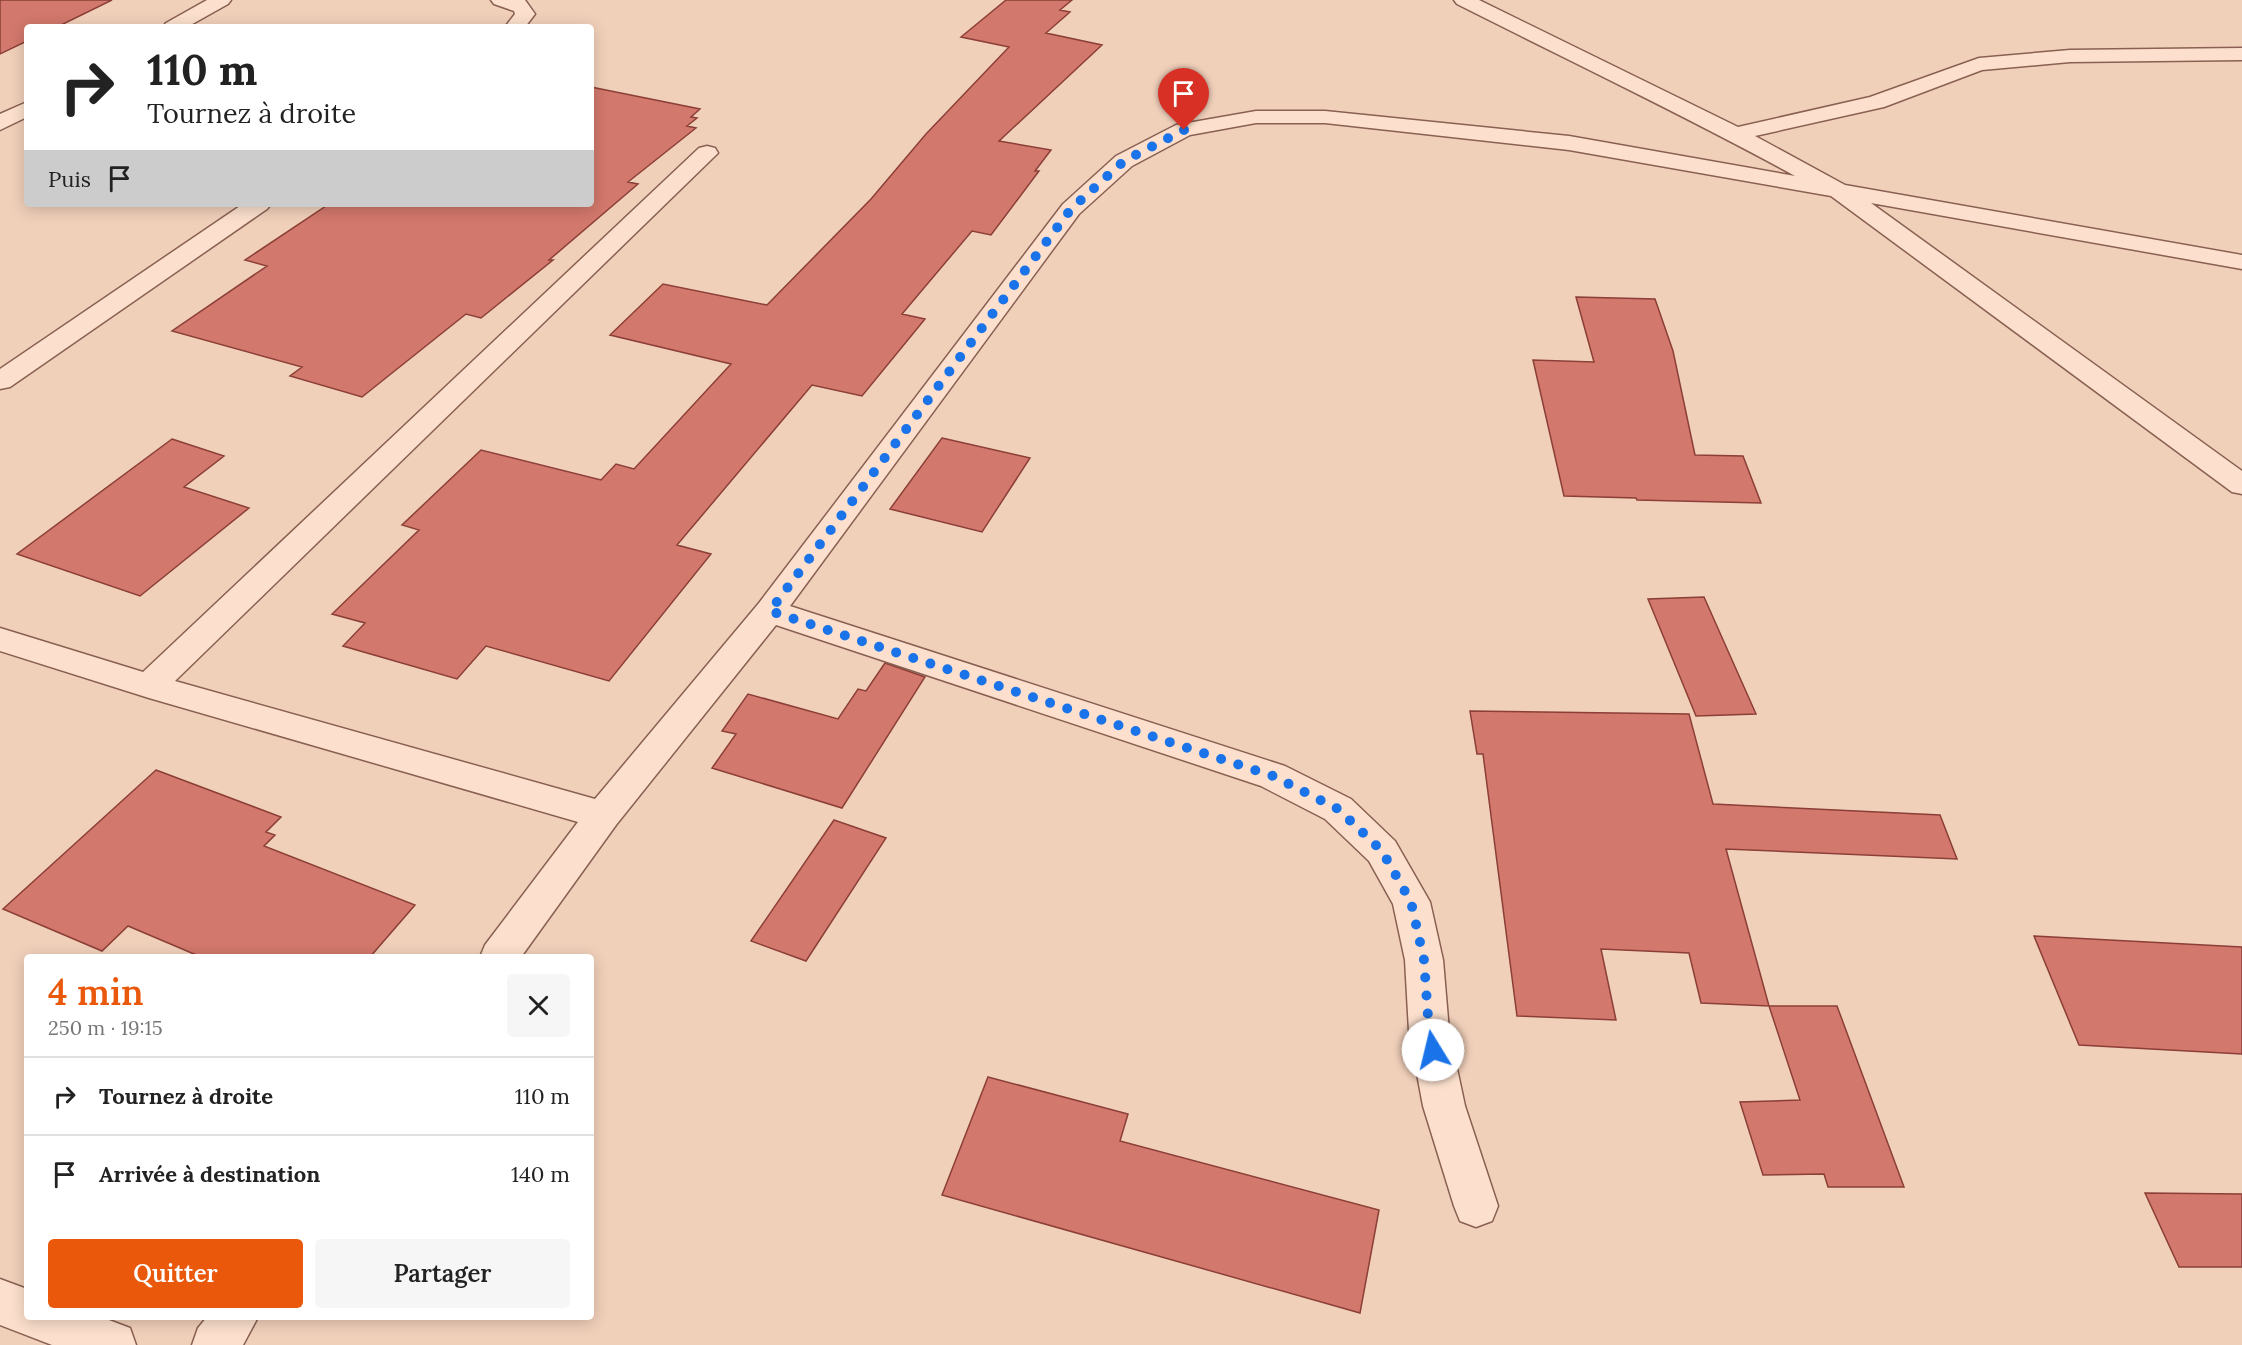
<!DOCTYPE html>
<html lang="fr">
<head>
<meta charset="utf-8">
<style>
	:root { --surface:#fff; --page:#f6f6f6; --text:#222; --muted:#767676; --line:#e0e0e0; --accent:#ea580c }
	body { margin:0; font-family:Lora,serif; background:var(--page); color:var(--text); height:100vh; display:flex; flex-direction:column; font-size:22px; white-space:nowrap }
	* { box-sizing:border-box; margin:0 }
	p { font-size:20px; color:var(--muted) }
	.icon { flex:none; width:33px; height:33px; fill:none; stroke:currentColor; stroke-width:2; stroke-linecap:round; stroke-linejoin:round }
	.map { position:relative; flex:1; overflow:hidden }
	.drawer { position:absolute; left:24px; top:954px; width:570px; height:366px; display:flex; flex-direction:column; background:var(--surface); border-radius:6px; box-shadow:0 3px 15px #0003 }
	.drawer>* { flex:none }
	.guide { position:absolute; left:24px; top:24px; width:570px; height:183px; border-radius:6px; box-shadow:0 3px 15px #0003; background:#fff; color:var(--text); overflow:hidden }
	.pin { position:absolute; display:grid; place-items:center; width:51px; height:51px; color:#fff; margin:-62px -26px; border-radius:50% 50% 50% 0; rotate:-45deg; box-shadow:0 0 6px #0007 }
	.pin .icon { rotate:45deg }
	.me { position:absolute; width:66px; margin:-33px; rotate:351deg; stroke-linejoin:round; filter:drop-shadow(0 0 4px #0008) }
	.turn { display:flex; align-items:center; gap:21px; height:126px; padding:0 24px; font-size:27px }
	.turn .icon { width:78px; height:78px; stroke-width:2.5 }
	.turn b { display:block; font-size:42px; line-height:51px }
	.then { display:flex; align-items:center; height:57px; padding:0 24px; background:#0003; gap:12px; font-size:22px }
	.round { display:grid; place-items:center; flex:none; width:63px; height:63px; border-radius:6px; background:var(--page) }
	.summary { display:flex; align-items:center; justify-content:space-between; height:102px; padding:0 24px }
	h1 { font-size:36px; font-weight:600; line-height:45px; color:var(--accent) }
	.action { display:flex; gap:12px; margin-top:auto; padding:12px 24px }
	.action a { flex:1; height:69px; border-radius:6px; background:var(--accent); color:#fff; font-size:24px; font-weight:600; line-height:69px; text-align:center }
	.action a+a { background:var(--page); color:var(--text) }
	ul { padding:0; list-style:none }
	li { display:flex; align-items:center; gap:18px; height:78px; padding:0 24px; border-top:2px solid var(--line) }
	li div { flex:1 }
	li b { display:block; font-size:22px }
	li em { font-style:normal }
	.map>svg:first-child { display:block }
</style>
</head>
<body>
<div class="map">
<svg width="2242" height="1345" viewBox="0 0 2242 1345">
	<rect width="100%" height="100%" fill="#f1d0ba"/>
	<path fill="#d3786c" stroke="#8b3f37" stroke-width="1.5" d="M 0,0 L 112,0 L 57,27 L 27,27 L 27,41 L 0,54 Z
		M 1006,0 L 1072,0 L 1060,10 L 1070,12 L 1046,33 L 1102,45 L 999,141 L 1051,150 L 1035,171 L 1039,171 L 991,235 L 972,231 L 902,314 L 925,319 L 862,396 L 812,385 L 677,545 L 711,554 L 609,681 L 486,646 L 457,679 L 343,646 L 365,623 L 332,614 L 419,530 L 402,525 L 481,450 L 601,480 L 616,464 L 634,469 L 731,364 L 610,335 L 663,284 L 767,305 L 871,199 L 926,134 L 1009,47 L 961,37 Z
		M 591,87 L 700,109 L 691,117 L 697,118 L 687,126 L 696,128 L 628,182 L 638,184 L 549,260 L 553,260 L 481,318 L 466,314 L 362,397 L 290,376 L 302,367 L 172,331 L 267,266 L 245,260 L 329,204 L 591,204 Z
		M 1576,297 L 1655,299 L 1673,351 L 1695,455 L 1743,456 L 1761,503 L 1637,500 L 1636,498 L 1564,496 L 1533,360 L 1594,362 Z
		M 942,438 L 1030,458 L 982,532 L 890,509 Z
		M 172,439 L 224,456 L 184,487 L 249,508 L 140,596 L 17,554 Z
		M 1704,597 L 1756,714 L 1696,716 L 1648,599 Z
		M 885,663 L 925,677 L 842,808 L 712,768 L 736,734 L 722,731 L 748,694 L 838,719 L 858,689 L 866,691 Z
		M 1470,711 L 1689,714 L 1713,804 L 1940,815 L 1957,859 L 1726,849 L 1769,1006 L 1701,1003 L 1689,953 L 1601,949 L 1616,1020 L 1517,1016 L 1483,754 L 1477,754 Z
		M 156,770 L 281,817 L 266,832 L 275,835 L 264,846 L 415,905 L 370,957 L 201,957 L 128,926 L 102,951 L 3,909 Z
		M 834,820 L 886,838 L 806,961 L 751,941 Z
		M 2034,936 L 2242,947 L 2242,1054 L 2079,1045 Z
		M 1769,1006 L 1837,1006 L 1904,1187 L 1828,1187 L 1824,1174 L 1763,1175 L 1740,1102 L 1800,1100 Z
		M 988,1077 L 1128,1114 L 1120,1141 L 1379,1210 L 1360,1313 L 942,1195 Z
		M 2145,1193 L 2242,1194 L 2242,1267 L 2179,1267 Z"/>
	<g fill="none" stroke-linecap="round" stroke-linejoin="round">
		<g stroke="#896053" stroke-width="3">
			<path id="minor" d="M 207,0 L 231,0 L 228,4 L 187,27 L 163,27 L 166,23 Z
				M 491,0 L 525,0 L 535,14 L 525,27 L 505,27 L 515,14 L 514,11 L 494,4 Z
				M 1454,0 L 1479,0 L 1738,127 L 1870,97 L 1979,58 L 2070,50 L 2242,48 L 2242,60 L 2070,62 L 1982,70 L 1884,107 L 1755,136 L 1845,185 L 2242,255 L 2242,269 L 1871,203 L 2242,471 L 2242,494 L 2232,492 L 1831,196 L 1569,150 L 1325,123 L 1256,123 L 1190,135 L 1132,166 L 1079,214 L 790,606 L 1285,766 L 1351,799 L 1395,841 L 1430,902 L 1443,960 L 1449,1031 L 1465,1106 L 1498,1206 L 1492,1221 L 1476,1227 L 1460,1221 L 1454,1206 L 1423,1106 L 1409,1031 L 1405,960 L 1393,904 L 1369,861 L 1325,819 L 1261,786 L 776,625 L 616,825 L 521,957 L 480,957 L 485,945 L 578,822 L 149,698 L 0,651 L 0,628 L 143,672 L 699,148 L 707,146 L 715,148 L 718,153 L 175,681 L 595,799 L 759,603 L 1063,204 L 1116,156 L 1176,125 L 1256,111 L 1325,111 L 1569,136 L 1795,176 C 1684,115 1570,61 1457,4 Z
				M 27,102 L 27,117 L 0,130 L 0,114 Z
				M 243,204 L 271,204 L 267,209 L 10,387 L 0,389 L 0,369 Z
				M 0,1279 L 27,1289 L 27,1317 L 101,1317 L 130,1328 L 136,1345 L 52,1345 L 0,1325 Z
				M 207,1317 L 258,1317 L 243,1345 L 192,1345 L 198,1328 Z"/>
		</g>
		<use href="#minor" fill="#fce0cd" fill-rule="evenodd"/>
	</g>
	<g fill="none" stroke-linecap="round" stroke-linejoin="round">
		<path stroke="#1a73e8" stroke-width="10" stroke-dasharray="0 18" d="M 1184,130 L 1124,161 L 1071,209 L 770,611 L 1273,776 L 1338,809 L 1382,851 L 1411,902 L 1424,960 L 1429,1031 L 1433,1050"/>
	</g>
</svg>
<div class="pin" style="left:1184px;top:130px;background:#d93025"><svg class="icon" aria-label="arrive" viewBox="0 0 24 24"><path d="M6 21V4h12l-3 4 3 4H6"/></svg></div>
<svg class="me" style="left:1433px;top:1050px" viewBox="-20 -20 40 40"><circle r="19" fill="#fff"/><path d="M0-13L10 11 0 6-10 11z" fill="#1a73e8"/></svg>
<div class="guide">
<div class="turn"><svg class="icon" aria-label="right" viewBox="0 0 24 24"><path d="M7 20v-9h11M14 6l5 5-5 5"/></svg><div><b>110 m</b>Tournez à droite</div></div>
<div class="then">Puis<svg class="icon" aria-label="arrive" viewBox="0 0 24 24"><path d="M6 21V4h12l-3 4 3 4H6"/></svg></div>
</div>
<section class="drawer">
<div class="summary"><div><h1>4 min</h1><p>250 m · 19:15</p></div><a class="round"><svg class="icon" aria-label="close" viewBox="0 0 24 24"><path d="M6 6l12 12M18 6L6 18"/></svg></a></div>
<ul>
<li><svg class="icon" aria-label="right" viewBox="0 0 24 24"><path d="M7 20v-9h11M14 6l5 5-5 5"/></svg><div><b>Tournez à droite</b></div><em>110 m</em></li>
<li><svg class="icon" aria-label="arrive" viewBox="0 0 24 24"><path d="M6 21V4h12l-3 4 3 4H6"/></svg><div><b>Arrivée à destination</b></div><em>140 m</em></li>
</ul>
<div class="action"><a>Quitter</a><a>Partager</a></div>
</section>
</div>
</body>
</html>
